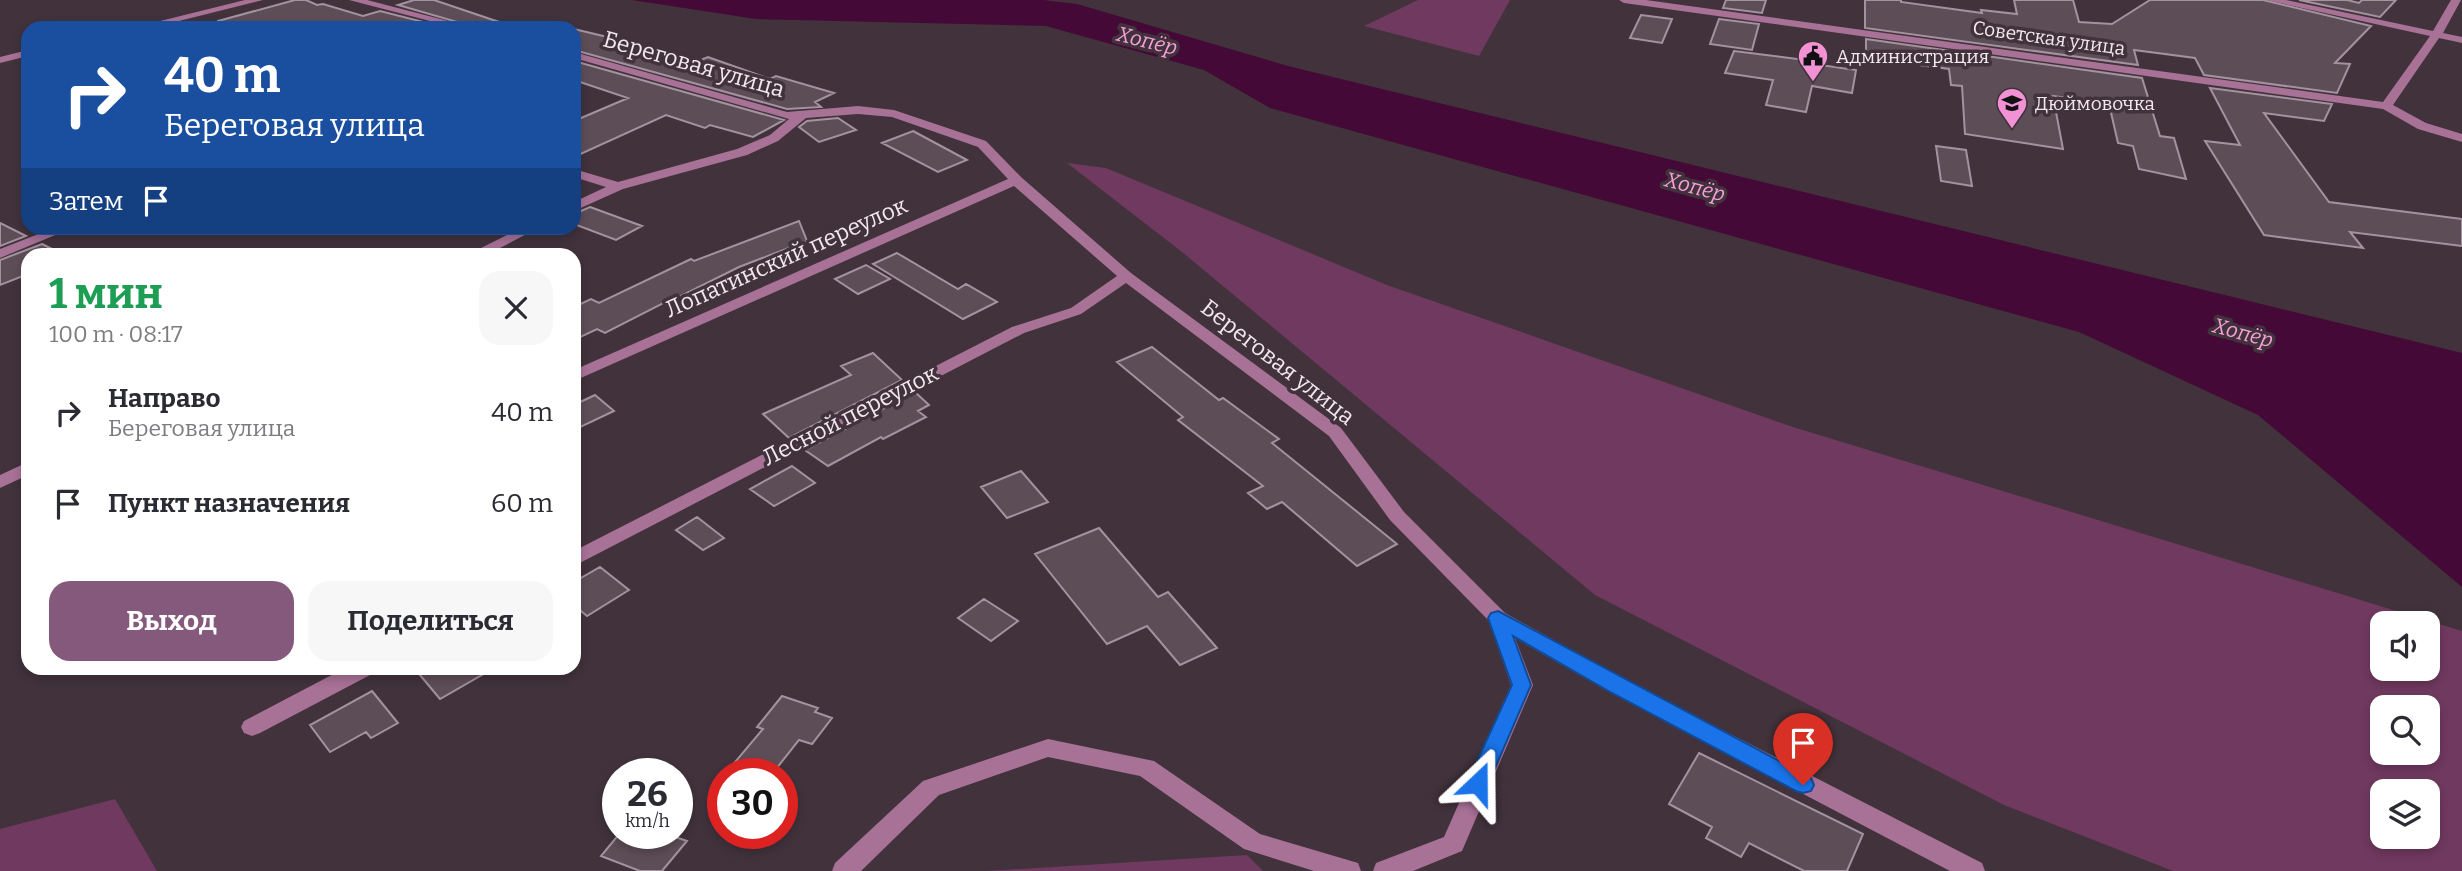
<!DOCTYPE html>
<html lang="ru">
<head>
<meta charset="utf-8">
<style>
	:root { --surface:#fff; --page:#f7f7f7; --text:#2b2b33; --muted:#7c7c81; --accent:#85597c }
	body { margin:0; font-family:Bitter,serif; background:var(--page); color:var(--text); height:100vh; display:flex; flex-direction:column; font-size:26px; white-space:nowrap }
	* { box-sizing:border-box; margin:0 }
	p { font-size:23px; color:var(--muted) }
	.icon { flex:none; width:38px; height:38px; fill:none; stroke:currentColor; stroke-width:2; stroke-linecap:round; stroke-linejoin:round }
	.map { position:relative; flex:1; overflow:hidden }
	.sheet { position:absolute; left:21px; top:248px; width:560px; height:427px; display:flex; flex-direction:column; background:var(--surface); border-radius:21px; box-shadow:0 4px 10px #0003 }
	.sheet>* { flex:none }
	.hud { position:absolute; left:21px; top:21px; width:560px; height:214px; border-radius:21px; box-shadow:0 4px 10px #0003; background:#1a4fa0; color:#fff; overflow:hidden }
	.controls { position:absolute; left:2370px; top:611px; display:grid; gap:14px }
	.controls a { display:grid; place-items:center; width:70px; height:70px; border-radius:14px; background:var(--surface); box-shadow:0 4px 10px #0003; font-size:35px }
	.speed { position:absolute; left:602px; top:758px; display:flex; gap:14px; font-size:35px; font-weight:700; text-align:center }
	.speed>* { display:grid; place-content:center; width:91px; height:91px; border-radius:50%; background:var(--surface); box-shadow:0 4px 10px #0003; line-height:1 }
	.speed small { font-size:18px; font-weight:400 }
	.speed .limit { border:10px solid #d22; background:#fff; color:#111 }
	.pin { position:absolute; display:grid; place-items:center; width:60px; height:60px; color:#fff; margin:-72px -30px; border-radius:50% 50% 50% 0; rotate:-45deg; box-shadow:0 0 7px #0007 }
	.pin .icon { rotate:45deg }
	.me { position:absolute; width:77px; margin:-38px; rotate:23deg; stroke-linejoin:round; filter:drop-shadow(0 0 5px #0008) }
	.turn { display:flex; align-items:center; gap:24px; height:147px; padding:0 28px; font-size:32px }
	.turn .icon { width:91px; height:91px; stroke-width:2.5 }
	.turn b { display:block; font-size:49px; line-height:60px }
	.then { display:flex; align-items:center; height:66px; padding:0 28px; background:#0003; gap:14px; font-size:26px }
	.round { display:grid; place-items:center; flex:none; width:74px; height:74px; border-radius:21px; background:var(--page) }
	.overview { display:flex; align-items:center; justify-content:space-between; height:119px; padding:0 28px }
	h1 { font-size:42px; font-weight:700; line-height:52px; color:#1e9e55 }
	.button { display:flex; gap:14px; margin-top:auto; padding:14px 28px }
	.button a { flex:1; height:80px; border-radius:21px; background:var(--accent); color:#fff; font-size:28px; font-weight:700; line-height:80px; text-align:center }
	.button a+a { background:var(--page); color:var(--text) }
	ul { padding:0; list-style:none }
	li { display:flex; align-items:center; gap:21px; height:91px; padding:0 28px }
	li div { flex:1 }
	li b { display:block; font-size:26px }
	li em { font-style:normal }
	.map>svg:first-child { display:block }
</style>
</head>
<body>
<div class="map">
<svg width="2462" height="871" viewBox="0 0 2462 871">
	<rect width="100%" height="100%" fill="#41323c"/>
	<path fill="#70395f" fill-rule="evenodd" d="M 1418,0 L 1510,0 L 1479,56 L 1364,26 Z
		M 1067,163 L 1106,168 L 1387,285 L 1793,427 L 2462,631 L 2462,871 L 2173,871 L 2004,805 L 1595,595 L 1182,252 ZM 2382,623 L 2427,623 L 2427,668 L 2382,668 ZM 2382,707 L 2427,707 L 2427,752 L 2382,752 ZM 2382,791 L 2427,791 L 2427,836 L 2382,836 Z
		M 115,799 L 157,871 L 0,871 L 0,829 Z
		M 1247,855 L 1263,871 L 986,871 Z"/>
	<path fill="#440936" d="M 632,0 L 1043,0 L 1077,4 L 1288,66 L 2462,353 L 2462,587 L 2258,415 L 2079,332 L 1270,108 L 1204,70 L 1046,26 L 756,19 Z"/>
	<path fill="#5d4d57" stroke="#a4929e" stroke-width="2" d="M 295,0 L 306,0 L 317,5 L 323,4 L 363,16 L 380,11 L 447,28 L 219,28 L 218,21 Z
		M 414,0 L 434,0 L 505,24 L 504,28 L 478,28 L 398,5 Z
		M 1726,0 L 1766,0 L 1762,13 L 1723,8 Z
		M 1865,0 L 1901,0 L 1901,2 L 1982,13 L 1981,10 L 2017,14 L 2014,0 L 2073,0 L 2079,22 L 2112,24 L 2150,0 L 2263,0 L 2371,26 L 2335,63 L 2350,64 L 2337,93 L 2204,75 L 2195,58 L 2134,50 L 2138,65 L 1865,28 Z
		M 2299,0 L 2347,0 L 2359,3 L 2362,0 L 2396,0 L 2380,17 Z
		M 1641,15 L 1672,19 L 1662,43 L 1630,38 Z
		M 1719,19 L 1759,24 L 1752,50 L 1710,44 Z
		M 574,29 L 645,46 L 693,63 L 708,57 L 770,79 L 776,76 L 834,93 L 815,102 L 821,107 L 787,109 L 574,50 Z
		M 1866,39 L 2142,78 L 2160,136 L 2174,138 L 2186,179 L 2139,169 L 2133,146 L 2118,143 L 2109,104 L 2053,96 L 2063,149 L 1965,134 L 1962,86 L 1951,85 L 1949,69 L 1866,58 Z
		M 1734,51 L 1821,62 L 1820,65 L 1856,70 L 1852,93 L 1812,86 L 1806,112 L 1766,105 L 1773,80 L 1725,73 Z
		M 574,61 L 784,120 L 753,137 L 710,125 L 705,128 L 666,115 L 574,157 L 574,121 L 628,98 L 574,80 Z
		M 2210,88 L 2332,104 L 2324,121 L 2264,113 L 2329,202 L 2462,219 L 2462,246 L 2350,232 L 2363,248 L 2264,235 L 2205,141 L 2240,145 Z
		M 838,118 L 856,130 L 819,142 L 799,127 L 807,121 Z
		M 913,131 L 967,160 L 938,172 L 882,143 Z
		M 1936,146 L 1966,150 L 1972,186 L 1941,181 Z
		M 590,207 L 642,226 L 616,240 L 574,224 L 574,214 Z
		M 799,221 L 807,241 L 739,267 L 677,298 L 675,297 L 605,333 L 597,329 L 574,340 L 574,307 L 591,299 L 599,303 L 691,259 L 694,261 Z
		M 0,223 L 26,236 L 0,246 Z
		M 42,244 L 66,256 L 28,256 L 28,274 L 0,285 L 0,260 Z
		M 897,253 L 958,289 L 966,284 L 997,302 L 963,319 L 873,264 Z
		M 866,265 L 890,279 L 858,294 L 835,279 Z
		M 1152,347 L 1219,400 L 1223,398 L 1279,439 L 1272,443 L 1397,544 L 1357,566 L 1282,502 L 1267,509 L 1248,493 L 1263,486 L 1178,420 L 1183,417 L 1117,362 Z
		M 873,353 L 902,380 L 789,438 L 763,414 L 851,375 L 841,366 Z
		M 915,392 L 929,405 L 918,411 L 926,417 L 883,439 L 881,437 L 828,466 L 805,450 Z
		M 595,395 L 614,411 L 574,430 L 574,405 Z
		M 792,466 L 815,483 L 774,506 L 750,489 Z
		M 1021,471 L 1048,502 L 1007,518 L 981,487 Z
		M 697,517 L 724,538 L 703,550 L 676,530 Z
		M 1099,528 L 1158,597 L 1168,592 L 1217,648 L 1180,665 L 1147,626 L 1107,644 L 1035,554 Z
		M 600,567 L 629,590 L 587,616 L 574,605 L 574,582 Z
		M 984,599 L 1018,621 L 991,641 L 958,618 Z
		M 414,668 L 494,668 L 440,699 Z
		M 372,691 L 398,723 L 371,738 L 366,732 L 330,752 L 310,725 Z
		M 782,696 L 818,708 L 815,712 L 832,718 L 812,744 L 799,740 L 772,774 L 725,774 L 763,729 L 757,727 Z
		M 1699,753 L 1863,834 L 1847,871 L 1804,871 L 1749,843 L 1741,857 L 1706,838 L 1712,827 L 1669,804 Z
		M 620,833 L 664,833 L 687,841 L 662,871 L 640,871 L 601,856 Z"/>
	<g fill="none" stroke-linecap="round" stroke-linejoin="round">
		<path fill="#a87196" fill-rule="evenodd" d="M 245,0 L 263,0 L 151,28 L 132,28 Z
			M 349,0 L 367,0 L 475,28 L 457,28 Z
			M 1619,0 L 1646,0 L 2383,102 L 2430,36 L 2266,0 L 2286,0 L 2433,31 L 2451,0 L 2461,0 L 2443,33 L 2462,37 L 2462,43 L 2439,38 L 2393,105 L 2426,123 L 2462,134 L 2462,142 L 2418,129 L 2383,109 L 1624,3 Z
			M 28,50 L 28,56 L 0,63 L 0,57 Z
			M 574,52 L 787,112 L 858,106 L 894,110 L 986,141 L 1021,177 L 1131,273 L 1341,428 L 1404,512 L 1505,613 L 1627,681 L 1982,863 L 1985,871 L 1950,871 L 1611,693 L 1515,638 L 1533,685 L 1462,851 L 1413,871 L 1373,871 L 1376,863 L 1444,837 L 1511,685 L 1489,621 L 1390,520 L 1329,436 L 1126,283 L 1081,314 L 1024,333 L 574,566 L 574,551 L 1012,327 L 1071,308 L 1117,276 L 1014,186 L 574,381 L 574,370 L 1008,179 L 978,147 L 892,117 L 858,114 L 806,118 L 778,141 L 747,155 L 623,189 L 574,211 L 574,202 L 606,187 L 574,177 L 574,169 L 618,182 L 737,149 L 770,135 L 789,119 L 574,58 Z
			M 54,228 L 72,228 L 0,258 L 0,249 Z
			M 521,228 L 538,228 L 485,256 L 465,256 Z
			M 28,462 L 28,475 L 0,488 L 0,475 Z
			M 345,668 L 374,668 L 372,674 L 260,733 L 252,736 L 244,733 L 241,727 L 244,721 Z
			M 1048,739 L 1154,761 L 1260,834 L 1358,863 L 1361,871 L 1314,871 L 1244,849 L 1140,776 L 1048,757 L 939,795 L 861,871 L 832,871 L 835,863 L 923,781 Z"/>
	</g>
	<path fill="#1a73e8" stroke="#114b97" stroke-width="2" d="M 1498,611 L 1811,778 L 1814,785 L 1811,791 L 1803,793 L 1796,791 L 1612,693 L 1513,636 L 1531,685 L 1486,789 L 1478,792 L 1471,789 L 1467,783 L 1512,685 L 1488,618 L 1491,613 Z"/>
	<defs>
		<g id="civic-pin" transform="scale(1.575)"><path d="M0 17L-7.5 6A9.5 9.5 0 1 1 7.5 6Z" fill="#f391d5" stroke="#41323c"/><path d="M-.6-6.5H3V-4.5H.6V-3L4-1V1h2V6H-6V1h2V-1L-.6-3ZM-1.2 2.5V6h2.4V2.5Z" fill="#111"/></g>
		<g id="school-pin" transform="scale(1.575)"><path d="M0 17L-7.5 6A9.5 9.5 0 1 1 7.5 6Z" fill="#f391d5" stroke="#41323c"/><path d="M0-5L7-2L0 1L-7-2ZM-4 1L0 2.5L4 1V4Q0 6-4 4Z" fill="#111"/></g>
	</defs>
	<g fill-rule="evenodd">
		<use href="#civic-pin" x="1813" y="56"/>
		<use href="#school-pin" x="2012" y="103"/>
	</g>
	<g text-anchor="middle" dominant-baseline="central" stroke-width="7" stroke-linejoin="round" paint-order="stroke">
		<g font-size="19" fill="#f3e8ef" stroke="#41323c">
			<text transform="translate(2049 38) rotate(8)">Советская улица</text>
		</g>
		<g font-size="19" fill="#f3e8ef" stroke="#41323c" text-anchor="start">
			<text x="1836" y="56">Администрация</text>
			<text x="2035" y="103">Дюймовочка</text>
		</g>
		<g font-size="21" font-style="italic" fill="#f79fda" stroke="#41323c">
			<text transform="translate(1147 41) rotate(14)">Хопёр</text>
			<text transform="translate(1695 187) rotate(15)">Хопёр</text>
			<text transform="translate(2243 333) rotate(15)">Хопёр</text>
		</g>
		<g font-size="23" fill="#f3e8ef" stroke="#41323c">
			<text transform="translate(694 64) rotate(16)">Береговая улица</text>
			<text transform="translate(786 257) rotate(-24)">Лопатинский переулок</text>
			<text transform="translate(1278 362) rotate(38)">Береговая улица</text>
			<text transform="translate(850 415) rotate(-27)">Лесной переулок</text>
		</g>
	</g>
</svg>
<div class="controls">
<a><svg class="icon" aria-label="sound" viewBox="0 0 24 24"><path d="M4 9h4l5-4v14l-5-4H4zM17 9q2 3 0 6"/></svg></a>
<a><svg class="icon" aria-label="search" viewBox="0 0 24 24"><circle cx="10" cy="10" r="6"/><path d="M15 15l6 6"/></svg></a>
<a><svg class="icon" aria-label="layers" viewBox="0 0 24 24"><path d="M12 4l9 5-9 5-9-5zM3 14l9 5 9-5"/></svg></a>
</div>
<div class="speed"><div>26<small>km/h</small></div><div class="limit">30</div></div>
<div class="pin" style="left:1803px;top:785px;background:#d93025"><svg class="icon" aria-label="arrive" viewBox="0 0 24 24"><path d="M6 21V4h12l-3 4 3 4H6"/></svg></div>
<svg class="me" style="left:1478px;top:783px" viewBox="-20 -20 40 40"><path d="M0-17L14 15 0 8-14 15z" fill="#1a73e8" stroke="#fff" stroke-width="4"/></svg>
<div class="hud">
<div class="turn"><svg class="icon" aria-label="right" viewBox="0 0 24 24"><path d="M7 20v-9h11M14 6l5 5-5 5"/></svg><div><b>40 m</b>Береговая улица</div></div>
<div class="then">Затем<svg class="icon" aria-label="arrive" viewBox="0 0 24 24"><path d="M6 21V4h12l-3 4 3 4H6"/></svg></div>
</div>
<section class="sheet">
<div class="overview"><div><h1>1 мин</h1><p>100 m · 08:17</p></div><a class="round"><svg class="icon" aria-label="close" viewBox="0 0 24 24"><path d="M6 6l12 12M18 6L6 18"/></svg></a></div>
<ul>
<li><svg class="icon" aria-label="right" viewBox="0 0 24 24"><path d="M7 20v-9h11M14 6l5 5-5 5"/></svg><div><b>Направо</b><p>Береговая улица</p></div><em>40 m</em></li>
<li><svg class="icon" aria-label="arrive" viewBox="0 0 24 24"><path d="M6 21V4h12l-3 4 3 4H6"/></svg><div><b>Пункт назначения</b></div><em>60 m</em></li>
</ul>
<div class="button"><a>Выход</a><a>Поделиться</a></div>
</section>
</div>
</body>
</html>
